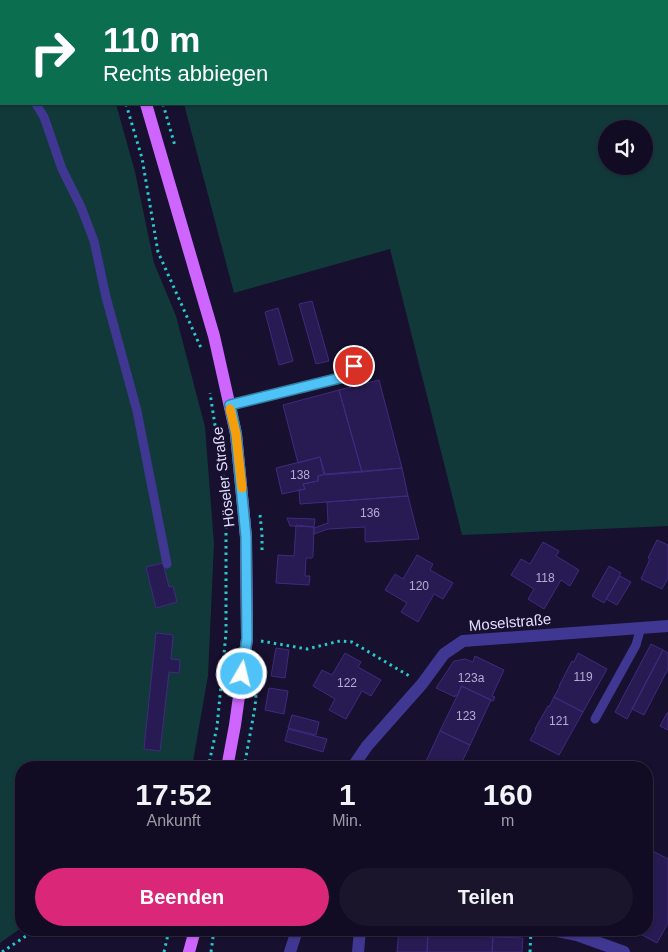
<!DOCTYPE html>
<html lang="de">
<head>
<meta charset="utf-8">
<style>
	:root { --surface:#110c23; --page:#1a152b; --text:#f1f3f6; --muted:#9c9ba6; --line:#302c41; --accent:#db2777 }
	body { margin:0; font-family:Arial,sans-serif; background:var(--page); color:var(--text); height:100vh; display:flex; flex-direction:column; font-size:19px; white-space:nowrap }
	* { box-sizing:border-box; margin:0 }
	p { font-size:16px; color:var(--muted) }
	.icon { flex:none; width:28px; height:28px; fill:none; stroke:currentColor; stroke-width:2; stroke-linecap:round; stroke-linejoin:round }
	.map { position:relative; flex:1; overflow:hidden }
	.panel { position:absolute; left:15px; top:761px; width:638px; height:175px; display:flex; flex-direction:column; background:var(--surface); border-radius:20px; box-shadow:0 1px 4px #0004,0 0 0 1px var(--line) }
	.panel>* { flex:none }
	.top-card { position:absolute; left:0px; top:0px; width:669px; height:105px; box-shadow:0 1px 4px #0004,0 0 0 1px var(--line); background:#0b6e4f; color:#fff; overflow:hidden }
	.controls { position:absolute; left:598px; top:120px; display:grid; gap:10px }
	.controls a { display:grid; place-items:center; width:55px; height:55px; border-radius:50%; background:var(--surface); box-shadow:0 1px 4px #0004,0 0 0 1px var(--line); font-size:25px }
	.pin { position:absolute; display:grid; place-items:center; width:42px; height:42px; color:#fff; margin:-21px; border:2px solid #fff; border-radius:50%; box-shadow:0 1px 5px #0007 }
	.me { position:absolute; width:55px; margin:-28px; rotate:8deg; stroke-linejoin:round; filter:drop-shadow(0 0 4px #0008) }
	.turn { display:flex; align-items:center; gap:18px; height:105px; padding:0 20px; font-size:22px }
	.turn .icon { width:65px; height:65px; stroke-width:2.5 }
	.turn b { display:block; font-size:35px; line-height:42px }
	.eta { display:flex; justify-content:space-evenly; align-items:center; height:85px; text-align:center }
	.eta b { font-size:30px; font-weight:700; line-height:35px }
	.cta { display:flex; gap:10px; margin-top:auto; padding:10px 20px }
	.cta a { flex:1; height:58px; border-radius:30px; background:var(--accent); color:#fff; font-size:20px; font-weight:700; line-height:58px; text-align:center }
	.cta a+a { background:var(--page); color:var(--text) }
	.map>svg:first-child { display:block }
</style>
</head>
<body>
<div class="map">
<svg width="668" height="952" viewBox="0 0 668 952">
	<rect width="100%" height="100%" fill="#17102f"/>
	<path fill="#12393a" fill-rule="evenodd" d="M 0,0 L 86,0 L 86,1 L 1,1 L 1,104 L 116,104 L 135,172 L 154,263 L 176,316 L 205,427 L 214,544 L 208,676 L 192,767 L 21,768 L 21,928 L 0,943 Z
		M 156,0 L 668,0 L 668,526 L 462,535 L 390,249 L 234,293 L 184,104 L 668,104 L 668,1 L 156,1 ZM 606,129 L 644,129 L 644,166 L 606,166 Z"/>
	<path fill="#281a52" stroke="#402a80" d="M 312,301 L 329,361 L 316,364 L 299,304 Z
		M 278,308 L 293,361 L 279,365 L 265,312 Z
		M 379,380 L 402,468 L 362,472 L 339,390 Z
		M 339,390 L 362,472 L 324,475 L 320,457 L 298,463 L 283,405 Z
		M 320,457 L 325,474 L 318,476 L 318,481 L 303,484 L 305,489 L 282,494 L 276,468 Z
		M 402,468 L 408,496 L 300,504 L 299,490 L 305,489 L 303,484 L 318,481 L 318,476 L 325,474 Z
		M 408,496 L 419,539 L 366,542 L 365,541 L 365,527 L 328,529 L 314,534 L 314,528 L 328,523 L 327,502 Z
		M 287,518 L 315,519 L 314,527 L 290,526 Z
		M 296,525 L 314,527 L 313,556 L 312,558 L 306,558 L 305,576 L 310,576 L 309,585 L 276,583 L 278,555 L 294,556 Z
		M 657,540 L 668,545 L 668,578 L 662,589 L 641,579 L 650,559 L 648,558 Z
		M 543,542 L 559,551 L 556,556 L 579,570 L 570,586 L 561,580 L 544,609 L 528,599 L 534,589 L 511,575 L 521,559 L 530,564 Z
		M 417,555 L 433,564 L 430,570 L 453,583 L 443,599 L 434,594 L 418,622 L 401,612 L 407,603 L 385,590 L 395,574 L 403,579 Z
		M 163,563 L 169,587 L 173,586 L 177,602 L 156,608 L 146,567 Z
		M 609,566 L 621,573 L 604,603 L 592,596 Z
		M 620,576 L 631,582 L 617,605 L 606,599 Z
		M 156,633 L 173,635 L 171,659 L 180,660 L 179,673 L 169,672 L 160,751 L 144,749 Z
		M 651,644 L 663,650 L 627,719 L 615,712 Z
		M 276,648 L 289,650 L 285,678 L 271,676 Z
		M 663,650 L 668,653 L 668,669 L 644,715 L 632,709 Z
		M 345,653 L 361,662 L 358,667 L 381,680 L 371,696 L 362,691 L 346,719 L 329,710 L 335,699 L 313,686 L 322,670 L 332,675 Z
		M 578,653 L 607,669 L 583,712 L 554,697 L 560,686 L 559,686 L 572,661 L 574,662 Z
		M 475,656 L 504,670 L 492,696 L 495,697 L 493,701 L 461,686 L 457,696 L 455,695 L 455,697 L 436,688 L 454,661 L 465,659 L 473,662 Z
		M 462,686 L 491,700 L 470,745 L 440,731 Z
		M 269,688 L 288,691 L 284,714 L 265,710 Z
		M 554,697 L 583,712 L 559,755 L 530,740 L 536,730 L 535,729 L 548,706 L 549,707 Z
		M 667,713 L 668,713 L 668,730 L 660,726 Z
		M 292,715 L 319,722 L 316,735 L 288,728 Z
		M 288,729 L 327,739 L 323,752 L 285,741 Z
		M 440,731 L 470,745 L 459,768 L 423,768 Z
		M 647,848 L 668,859 L 668,923 L 657,943 L 633,930 L 646,930 Z
		M 399,931 L 428,933 L 427,952 L 397,952 Z
		M 428,933 L 493,937 L 492,952 L 427,952 Z
		M 493,937 L 523,938 L 522,952 L 492,952 Z"/>
	<g fill="none" stroke-linecap="round" stroke-linejoin="round">
		<path stroke="#26cbca" stroke-width="3" stroke-dasharray="2.5 4" stroke-linecap="butt" d="M 95,0 L 95,1
			M 135,0 L 135,1
			M 126,104 L 142,158 L 158,252 L 201,348
			M 163,104 L 175,146
			M 260,515 L 262,534 L 262,551
			M 261,641 L 307,649 L 340,641 L 352,642 L 411,677
			M 208,768 L 217,727 L 226,633 L 226,496 L 210,393
			M 244,768 L 255,707 L 257,682
			M 2,952 L 35,930
			M 164,952 L 169,930
			M 211,952 L 214,930
			M 530,952 L 531,930"/>
		<path stroke="#403792" stroke-width="9" d="M 0,71 L 1,72
			M 36,104 L 44,117 L 62,169 L 81,207 L 94,241 L 106,297 L 137,411 L 167,564
			M 230,405 L 340,378 L 354,366
			M 595,719 L 636,645 L 641,627"/>
		<path stroke="#403792" stroke-width="12" d="M 352,768 L 367,746 L 422,684 L 444,654 L 463,641 L 668,626
			M 552,930 L 577,935 L 624,952
			M 290,952 L 297,930
			M 358,952 L 360,930"/>
		<path stroke="#ce65ff" stroke-width="12" d="M 116,0 L 116,1
			M 146,104 L 214,336 L 236,434 L 246,537 L 247,639 L 235,725 L 227,768
			M 189,952 L 195,930"/>
	</g>
	<g fill="none" stroke-linecap="round" stroke-linejoin="round">
		<g stroke="#337fa1" stroke-width="12">
			<path id="route" d="M 242,674 L 247,639 L 246,537 L 236,434 L 230,405 L 340,378 L 354,366"/>
		</g>
		<use href="#route" stroke="#4fc3f7" stroke-width="9"/>
		<path stroke="#f59e0b" stroke-width="9" d="M 230,409 L 236,434 L 242,488"/>
	</g>
	<g text-anchor="middle" dominant-baseline="central" stroke-width="5" stroke-linejoin="round" paint-order="stroke">
		<g font-size="12" fill="#b5add4">
			<text x="300" y="475">138</text>
			<text x="370" y="513">136</text>
			<text x="545" y="578">118</text>
			<text x="419" y="586">120</text>
			<text x="583" y="677">119</text>
			<text x="471" y="678">123a</text>
			<text x="347" y="683">122</text>
			<text x="466" y="716">123</text>
			<text x="559" y="721">121</text>
		</g>
		<g font-size="15" fill="#e4deff" stroke="#17102f">
			<text transform="translate(223 477) rotate(-97)">Höseler Straße</text>
			<text transform="translate(510 622) rotate(-5)">Moselstraße</text>
		</g>
	</g>
</svg>
<div class="controls">
<a><svg class="icon" aria-label="sound" viewBox="0 0 24 24"><path d="M4 9h4l5-4v14l-5-4H4zM17 9q2 3 0 6"/></svg></a>
</div>
<div class="pin" style="left:354px;top:366px;background:#d93025"><svg class="icon" aria-label="arrive" viewBox="0 0 24 24"><path d="M6 21V4h12l-3 4 3 4H6"/></svg></div>
<svg class="me" style="left:242px;top:674px" viewBox="-20 -20 40 40"><circle r="17" fill="#4fc3f7" stroke="#fff" stroke-width="3"/><path d="M0-11L8 9 0 5-8 9z" fill="#fff"/></svg>
<div class="top-card">
<div class="turn"><svg class="icon" aria-label="right" viewBox="0 0 24 24"><path d="M7 20v-9h11M14 6l5 5-5 5"/></svg><div><b>110 m</b>Rechts abbiegen</div></div>
</div>
<section class="panel">
<div class="eta">
<div><b>17:52</b><p>Ankunft</p></div>
<div><b>1</b><p>Min.</p></div>
<div><b>160</b><p>m</p></div>
</div>
<div class="cta"><a>Beenden</a><a>Teilen</a></div>
</section>
</div>
</body>
</html>
